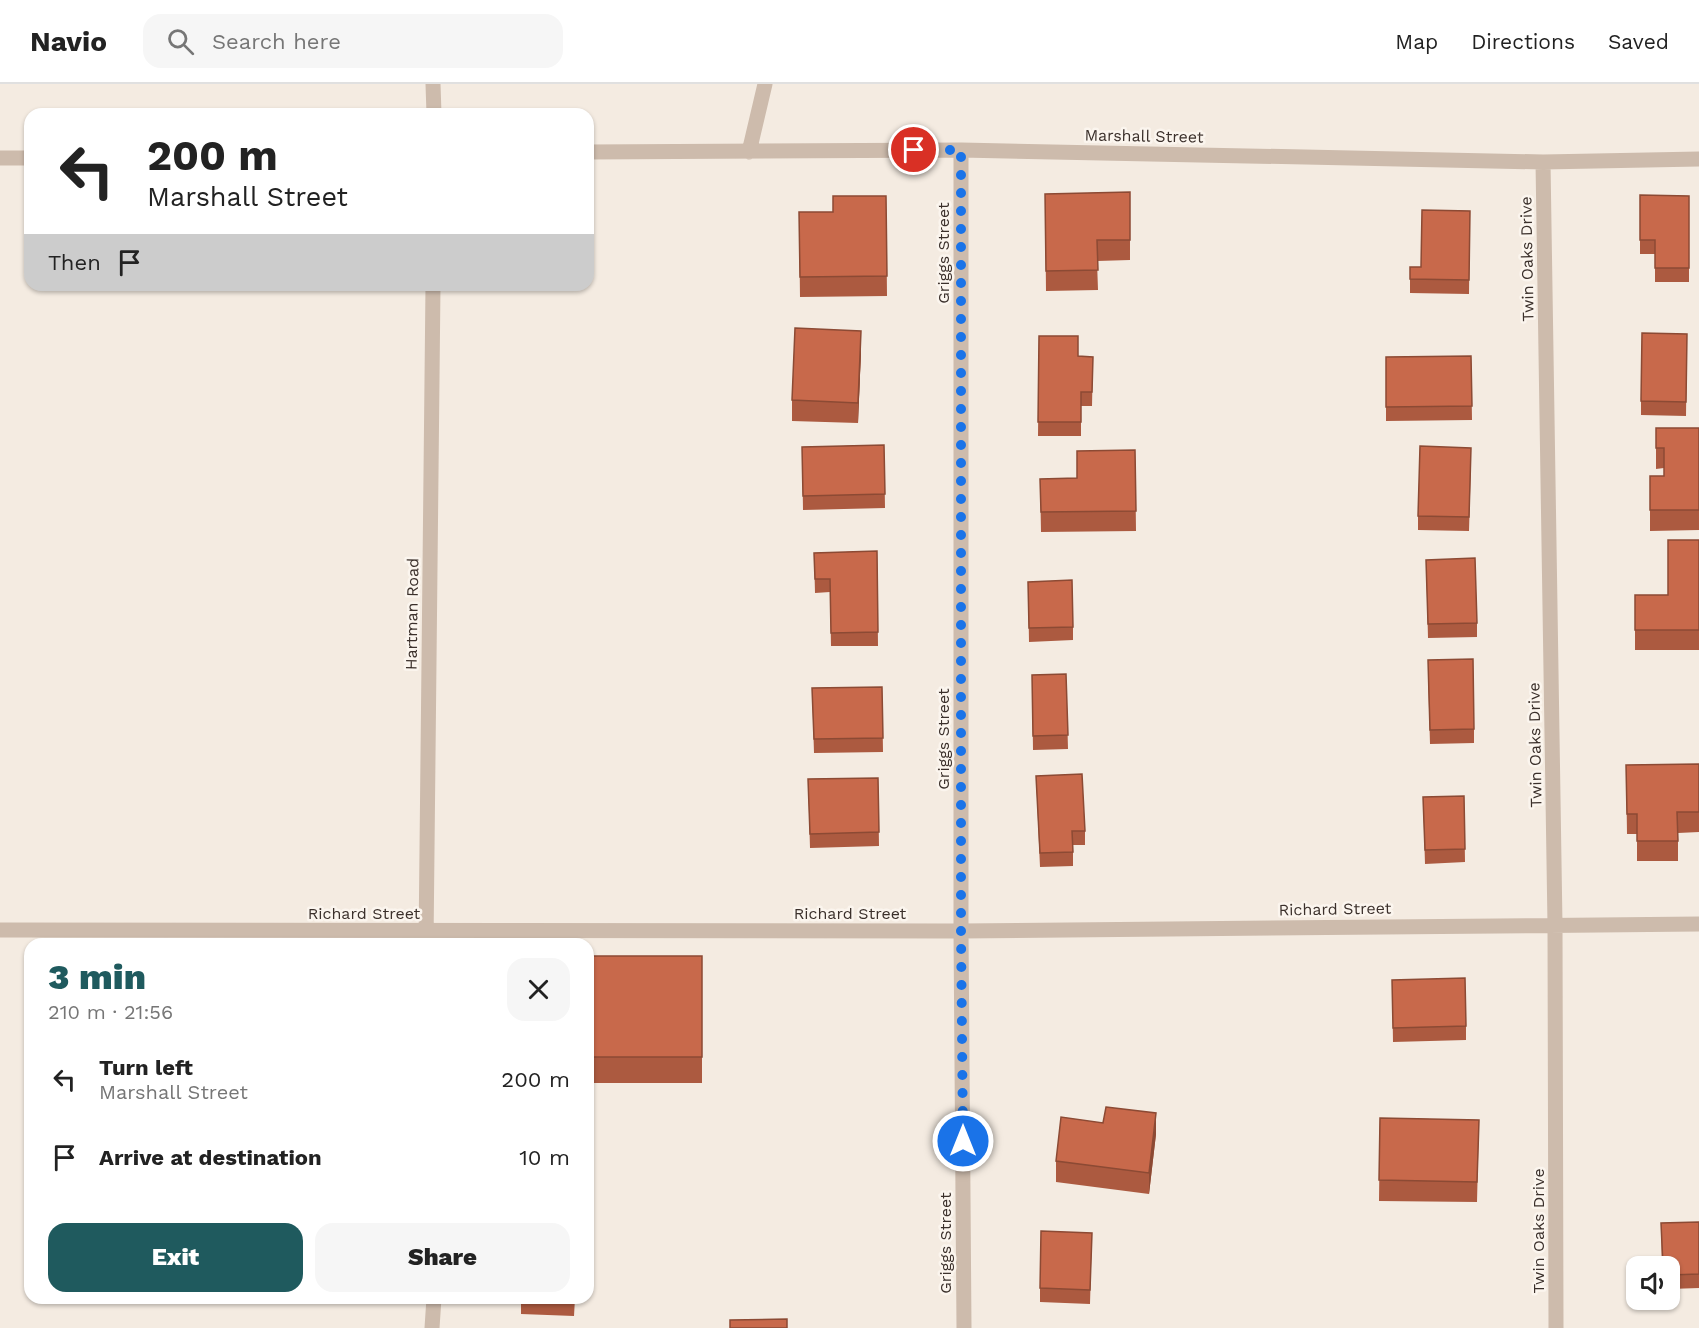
<!DOCTYPE html>
<html lang="en">
<head>
<meta charset="utf-8">
<style>
	:root { --surface:#fff; --page:#f6f6f6; --text:#222; --muted:#767676; --line:#e0e0e0; --accent:#1f5a5e }
	body { margin:0; font-family:"Work Sans",sans-serif; background:var(--page); color:var(--text); height:100vh; display:flex; flex-direction:column; font-size:22px; white-space:nowrap }
	* { box-sizing:border-box; margin:0 }
	p { font-size:20px; color:var(--muted) }
	.icon { flex:none; width:33px; height:33px; fill:none; stroke:currentColor; stroke-width:2; stroke-linecap:round; stroke-linejoin:round }
	.map { position:relative; flex:1; overflow:hidden }
	.sheet { position:absolute; left:24px; top:854px; width:570px; height:366px; display:flex; flex-direction:column; background:var(--surface); border-radius:18px; box-shadow:0 2px 4px #0004 }
	.sheet>* { flex:none }
	.banner { position:absolute; left:24px; top:24px; width:570px; height:183px; border-radius:18px; box-shadow:0 2px 4px #0004; background:#fff; color:var(--text); overflow:hidden }
	.controls { position:absolute; left:1626px; top:1172px; display:grid; gap:12px }
	.controls a { display:grid; place-items:center; width:54px; height:54px; border-radius:12px; background:var(--surface); box-shadow:0 2px 4px #0004; font-size:30px }
	.pin { position:absolute; display:grid; place-items:center; width:51px; height:51px; color:#fff; margin:-26px; border:3px solid #fff; border-radius:50%; box-shadow:0 2px 6px #0007 }
	.me { position:absolute; width:66px; margin:-33px; rotate:0deg; stroke-linejoin:round; filter:drop-shadow(0 0 4px #0008) }
	.turn { display:flex; align-items:center; gap:21px; height:126px; padding:0 24px; font-size:27px }
	.turn .icon { width:78px; height:78px; stroke-width:2.5 }
	.turn b { display:block; font-size:42px; line-height:51px }
	.then { display:flex; align-items:center; height:57px; padding:0 24px; background:#0003; gap:12px; font-size:22px }
	.round { display:grid; place-items:center; flex:none; width:63px; height:63px; border-radius:18px; background:var(--page) }
	.overview { display:flex; align-items:center; justify-content:space-between; height:102px; padding:0 24px }
	h1 { font-size:36px; font-weight:800; line-height:45px; color:var(--accent) }
	.cta { display:flex; gap:12px; margin-top:auto; padding:12px 24px }
	.cta a { flex:1; height:69px; border-radius:18px; background:var(--accent); color:#fff; font-size:24px; font-weight:800; line-height:69px; text-align:center }
	.cta a+a { background:var(--page); color:var(--text) }
	ul { padding:0; list-style:none }
	li { display:flex; align-items:center; gap:18px; height:78px; padding:0 24px }
	li div { flex:1 }
	li b { display:block; font-size:22px }
	li em { font-style:normal }
	header { display:flex; align-items:center; gap:36px; box-sizing:border-box; height:84px; padding:0 30px; background:var(--surface); border-bottom:2px solid var(--line) }
	header strong { font-size:28px }
	nav { display:flex; gap:33px; margin-inline-start:auto; font-size:21px }
	.search { width:420px; height:54px; background:var(--page); display:flex; align-items:center; gap:15px; box-sizing:border-box; padding:0 21px; border-radius:18px; color:var(--muted); font-size:22px }
	.map>svg:first-child { display:block }
</style>
</head>
<body>
<header>
<strong>Navio</strong>
<div class="search"><svg class="icon" aria-label="search" viewBox="0 0 24 24"><circle cx="10" cy="10" r="6"/><path d="M15 15l6 6"/></svg>Search here</div>
<nav><a>Map</a><a>Directions</a><a>Saved</a></nav>
</header>
<div class="map">
<svg width="1699" height="1244" viewBox="0 0 1699 1244">
	<rect width="100%" height="100%" fill="#f4ebe1"/>
	<g fill="none" stroke-linecap="round" stroke-linejoin="round">
		<path stroke="#cdbbac" stroke-width="15" d="M 433,0 L 434,30
			M 961,66 L 961,847 L 964,1244
			M 588,68 L 961,66 L 1543,78 L 1699,75
			M 749,68 L 765,0
			M 0,74 L 30,74
			M 1543,78 L 1555,841 L 1556,1244
			M 0,846 L 961,847 L 1699,840
			M 426,860 L 433,201
			M 432,1244 L 434,1214"/>
	</g>
	<path fill="#ac5a40" d="M 1130,108 L 1130,176 L 1097,177 L 1098,206 L 1046,207 L 1045,110 Z
		M 1640,111 L 1689,112 L 1689,198 L 1655,198 L 1655,170 L 1640,170 Z
		M 886,112 L 887,212 L 800,213 L 799,128 L 833,128 Z
		M 1470,127 L 1469,210 L 1410,209 L 1410,183 L 1421,183 Z
		M 1687,250 L 1686,332 L 1641,331 L 1641,317 Z
		M 1039,252 L 1078,272 L 1093,273 L 1092,322 L 1081,322 L 1081,352 L 1038,352 Z
		M 861,267 L 858,339 L 792,337 L 792,316 Z
		M 1471,272 L 1472,336 L 1386,337 L 1386,273 Z
		M 1656,344 L 1699,344 L 1699,446 L 1650,447 L 1650,392 L 1664,392 L 1664,384 L 1656,385 Z
		M 884,361 L 885,424 L 803,426 L 802,363 Z
		M 1135,366 L 1136,447 L 1041,448 L 1040,395 L 1077,394 Z
		M 1471,378 L 1469,447 L 1418,446 L 1418,432 Z
		M 1699,456 L 1699,566 L 1635,566 L 1635,511 L 1668,511 Z
		M 877,467 L 878,562 L 831,562 L 830,508 L 815,509 L 814,469 Z
		M 1426,476 L 1477,539 L 1477,553 L 1428,554 Z
		M 1028,498 L 1073,543 L 1073,556 L 1029,558 Z
		M 1066,590 L 1068,665 L 1033,666 L 1032,591 Z
		M 1428,590 L 1474,645 L 1474,659 L 1430,660 Z
		M 882,603 L 883,668 L 814,669 L 812,604 Z
		M 1699,680 L 1699,748 L 1678,749 L 1678,777 L 1637,777 L 1637,750 L 1627,750 L 1626,681 Z
		M 1036,692 L 1085,747 L 1085,761 L 1073,761 L 1073,782 L 1040,783 Z
		M 878,694 L 879,762 L 810,764 L 808,695 Z
		M 1464,712 L 1465,778 L 1425,780 L 1423,713 Z
		M 588,872 L 702,872 L 702,999 L 588,999 Z
		M 1392,896 L 1466,942 L 1466,956 L 1393,958 Z
		M 1380,1034 L 1479,1036 L 1477,1118 L 1379,1117 Z
		M 1156,1050 L 1149,1110 L 1056,1098 L 1056,1077 Z
		M 1699,1138 L 1699,1204 L 1670,1205 L 1670,1182 L 1662,1182 L 1661,1139 Z
		M 1092,1149 L 1090,1220 L 1040,1218 L 1040,1204 Z
		M 269,1214 L 345,1214 L 345,1220 L 269,1219 Z
		M 521,1214 L 575,1214 L 574,1232 L 521,1230 Z"/>
	<path fill="#8c4a34" d="M 861,247 L 861,267 L 858,339 L 858,319 Z
		M 1156,1029 L 1156,1050 L 1149,1110 L 1149,1089 Z"/>
	<path fill="#c8694b" stroke="#8c4a34" stroke-width="1.5" d="M 1130,108 L 1130,156 L 1097,156 L 1098,186 L 1046,187 L 1045,110 Z
		M 1640,111 L 1689,112 L 1689,184 L 1655,184 L 1655,156 L 1640,156 Z
		M 833,112 L 886,112 L 887,192 L 800,193 L 799,128 L 833,128 Z
		M 1422,126 L 1470,127 L 1469,196 L 1410,195 L 1410,183 L 1421,183 Z
		M 795,244 L 861,247 L 858,319 L 792,316 Z
		M 1642,249 L 1687,250 L 1686,318 L 1641,317 Z
		M 1039,252 L 1078,252 L 1078,272 L 1093,273 L 1092,308 L 1081,308 L 1081,338 L 1038,338 Z
		M 1471,272 L 1472,322 L 1386,323 L 1386,273 Z
		M 1656,344 L 1699,344 L 1699,426 L 1650,426 L 1650,392 L 1664,392 L 1664,364 L 1656,364 Z
		M 884,361 L 885,410 L 803,412 L 802,363 Z
		M 1420,362 L 1471,364 L 1469,433 L 1418,432 Z
		M 1135,366 L 1136,427 L 1041,428 L 1040,395 L 1077,394 L 1077,367 Z
		M 1668,456 L 1699,456 L 1699,546 L 1635,546 L 1635,511 L 1668,511 Z
		M 877,467 L 878,548 L 831,549 L 830,495 L 815,495 L 814,469 Z
		M 1475,474 L 1477,539 L 1428,540 L 1426,476 Z
		M 1072,496 L 1073,543 L 1029,544 L 1028,498 Z
		M 1473,575 L 1474,645 L 1430,646 L 1428,576 Z
		M 1066,590 L 1068,651 L 1033,652 L 1032,591 Z
		M 882,603 L 883,654 L 814,655 L 812,604 Z
		M 1699,680 L 1699,728 L 1677,728 L 1678,757 L 1637,757 L 1637,730 L 1627,730 L 1626,681 Z
		M 1082,690 L 1085,747 L 1072,747 L 1073,768 L 1040,769 L 1036,692 Z
		M 878,694 L 879,748 L 810,750 L 808,695 Z
		M 1464,712 L 1465,765 L 1425,766 L 1423,713 Z
		M 588,872 L 702,872 L 702,973 L 588,973 Z
		M 1465,894 L 1466,942 L 1393,944 L 1392,896 Z
		M 1106,1023 L 1156,1029 L 1149,1089 L 1056,1077 L 1061,1033 L 1103,1039 Z
		M 1380,1034 L 1479,1036 L 1477,1098 L 1379,1096 Z
		M 1699,1138 L 1699,1190 L 1670,1191 L 1670,1182 L 1663,1182 L 1661,1139 Z
		M 1041,1147 L 1092,1149 L 1090,1206 L 1040,1204 Z
		M 521,1214 L 575,1214 L 574,1218 L 521,1216 Z
		M 787,1235 L 787,1244 L 730,1244 L 730,1236 Z"/>
	<g fill="none" stroke-linecap="round" stroke-linejoin="round">
		<path stroke="#1a73e8" stroke-width="10" stroke-dasharray="0 18" d="M 914,66 L 961,66 L 961,847 L 963,1057"/>
	</g>
	<g text-anchor="middle" dominant-baseline="central" stroke-width="5" stroke-linejoin="round" paint-order="stroke">
		<g font-size="16" fill="#3b302b" stroke="#fbf5ee">
			<text transform="translate(1144 52) rotate(1)">Marshall Street</text>
			<text transform="translate(943 169) rotate(-90)">Griggs Street</text>
			<text transform="translate(1527 175) rotate(-91)">Twin Oaks Drive</text>
			<text transform="translate(412 530) rotate(-89)">Hartman Road</text>
			<text transform="translate(943 655) rotate(-90)">Griggs Street</text>
			<text transform="translate(1535 661) rotate(-91)">Twin Oaks Drive</text>
			<text transform="translate(1335 825) rotate(-1)">Richard Street</text>
			<text x="364" y="829">Richard Street</text>
			<text x="850" y="829">Richard Street</text>
			<text transform="translate(1538 1147) rotate(-90)">Twin Oaks Drive</text>
			<text transform="translate(945 1159) rotate(-90)">Griggs Street</text>
		</g>
	</g>
</svg>
<div class="controls">
<a><svg class="icon" aria-label="sound" viewBox="0 0 24 24"><path d="M4 9h4l5-4v14l-5-4H4zM17 9q2 3 0 6"/></svg></a>
</div>
<div class="pin" style="left:914px;top:66px;background:#d93025"><svg class="icon" aria-label="arrive" viewBox="0 0 24 24"><path d="M6 21V4h12l-3 4 3 4H6"/></svg></div>
<svg class="me" style="left:963px;top:1057px" viewBox="-20 -20 40 40"><circle r="17" fill="#1a73e8" stroke="#fff" stroke-width="3"/><path d="M0-11L8 9 0 5-8 9z" fill="#fff"/></svg>
<div class="banner">
<div class="turn"><svg class="icon" aria-label="left" viewBox="0 0 24 24"><path d="M17 20v-9H6M10 6l-5 5 5 5"/></svg><div><b>200 m</b>Marshall Street</div></div>
<div class="then">Then<svg class="icon" aria-label="arrive" viewBox="0 0 24 24"><path d="M6 21V4h12l-3 4 3 4H6"/></svg></div>
</div>
<section class="sheet">
<div class="overview"><div><h1>3 min</h1><p>210 m · 21:56</p></div><a class="round"><svg class="icon" aria-label="close" viewBox="0 0 24 24"><path d="M6 6l12 12M18 6L6 18"/></svg></a></div>
<ul>
<li><svg class="icon" aria-label="left" viewBox="0 0 24 24"><path d="M17 20v-9H6M10 6l-5 5 5 5"/></svg><div><b>Turn left</b><p>Marshall Street</p></div><em>200 m</em></li>
<li><svg class="icon" aria-label="arrive" viewBox="0 0 24 24"><path d="M6 21V4h12l-3 4 3 4H6"/></svg><div><b>Arrive at destination</b></div><em>10 m</em></li>
</ul>
<div class="cta"><a>Exit</a><a>Share</a></div>
</section>
</div>
</body>
</html>
